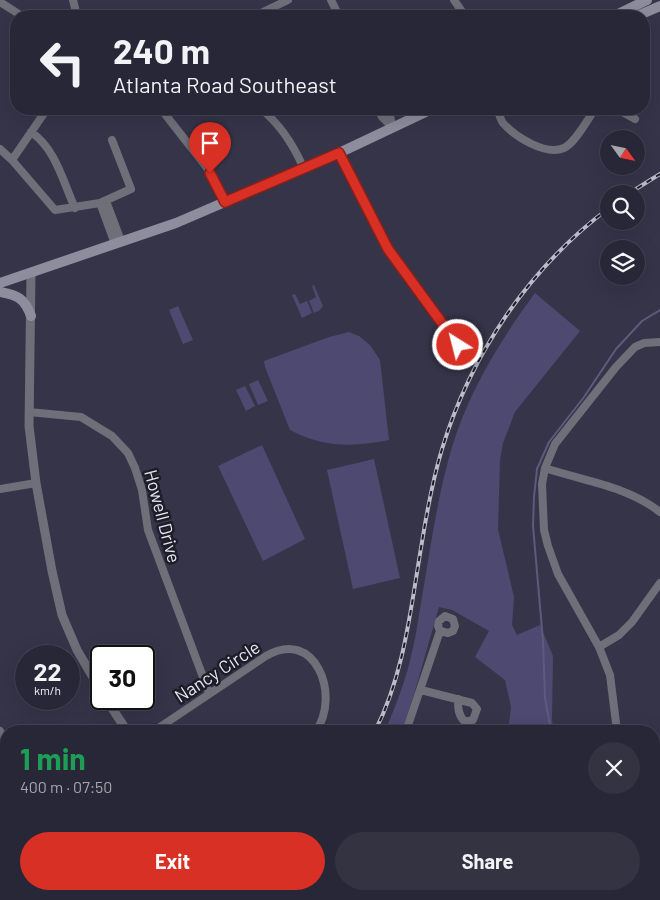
<!DOCTYPE html>
<html lang="en">
<head>
<meta charset="utf-8">
<style>
	:root { --surface:#282737; --page:#343342; --text:#f1f3f6; --muted:#a5a5ad; --line:#444452; --accent:#d93025 }
	body { margin:0; font-family:Barlow,sans-serif; background:var(--page); color:var(--text); height:100vh; display:flex; flex-direction:column; font-size:19px; white-space:nowrap }
	* { box-sizing:border-box; margin:0 }
	p { font-size:16px; color:var(--muted) }
	.icon { flex:none; width:28px; height:28px; fill:none; stroke:currentColor; stroke-width:2; stroke-linecap:round; stroke-linejoin:round }
	.map { position:relative; flex:1; overflow:hidden }
	.panel { position:absolute; left:0px; top:725px; width:660px; height:175px; display:flex; flex-direction:column; background:var(--surface); border-radius:20px 20px 0 0; box-shadow:0 5px 20px #0002,0 0 0 1px var(--line) }
	.panel>* { flex:none }
	.top-card { position:absolute; left:10px; top:10px; width:640px; height:105px; border-radius:20px; box-shadow:0 5px 20px #0002,0 0 0 1px var(--line); background:#282737; color:var(--text); overflow:hidden }
	.needle { width:32px; rotate:123deg }
	.buttons { position:absolute; left:600px; top:130px; display:grid; gap:10px }
	.buttons a { display:grid; place-items:center; width:45px; height:45px; border-radius:50%; background:var(--surface); box-shadow:0 5px 20px #0002,0 0 0 1px var(--line); font-size:25px }
	.speed { position:absolute; left:15px; top:645px; display:flex; gap:10px; font-size:25px; font-weight:700; text-align:center }
	.speed>* { display:grid; place-content:center; width:65px; height:65px; border-radius:50%; background:var(--surface); box-shadow:0 5px 20px #0002,0 0 0 1px var(--line); line-height:1 }
	.speed small { font-size:12px; font-weight:400 }
	.speed .limit { border:2px solid #111; border-radius:8px; background:#fff; color:#111 }
	.pin { position:absolute; display:grid; place-items:center; width:42px; height:42px; color:#fff; margin:-51px -21px; border-radius:50% 50% 50% 0; rotate:-45deg; box-shadow:0 0 5px #0007 }
	.pin .icon { rotate:45deg }
	.me { position:absolute; width:55px; margin:-28px; rotate:324deg; stroke-linejoin:round; filter:drop-shadow(0 0 4px #0008) }
	.turn { display:flex; align-items:center; gap:18px; height:105px; padding:0 20px; font-size:22px }
	.turn .icon { width:65px; height:65px; stroke-width:2.5 }
	.turn b { display:block; font-size:35px; line-height:42px }
	.round { display:grid; place-items:center; flex:none; width:52px; height:52px; border-radius:26px; background:var(--page) }
	.overview { display:flex; align-items:center; justify-content:space-between; height:85px; padding:0 20px }
	h1 { font-size:30px; font-weight:700; line-height:38px; color:#1e9e55 }
	.cta { display:flex; gap:10px; margin-top:auto; padding:10px 20px }
	.cta a { flex:1; height:58px; border-radius:30px; background:var(--accent); color:#fff; font-size:20px; font-weight:700; line-height:58px; text-align:center }
	.cta a+a { background:var(--page); color:var(--text) }
	.map>svg:first-child { display:block }
</style>
</head>
<body>
<div class="map">
<svg width="660" height="900" viewBox="0 0 660 900">
	<rect width="100%" height="100%" fill="#363449"/>
	<path fill="#4d4971" d="M 314,285 L 323,306 L 320,310 L 314,313 L 309,301 L 316,297 L 312,286 Z
		M 535,293 L 580,331 L 515,412 L 503,443 L 500,460 L 498,529 L 514,597 L 512,625 L 517,635 L 540,625 L 553,656 L 552,720 L 554,731 L 508,731 L 511,707 L 505,680 L 475,657 L 489,631 L 452,610 L 439,607 L 415,691 L 402,731 L 385,731 C 396,705 406,680 412,652 C 416,636 418,620 421,603 C 430,551 437,497 452,447 C 469,391 501,339 535,293 Z
		M 295,294 L 300,304 L 307,301 L 312,313 L 302,318 L 292,295 Z
		M 178,306 L 193,340 L 183,344 L 169,310 Z
		M 349,332 L 359,336 L 370,345 L 380,360 L 389,440 C 352,447 324,448 290,430 L 265,367 L 264,361 L 329,337 Z
		M 258,380 L 268,401 L 258,405 L 249,384 Z
		M 245,386 L 255,406 L 246,411 L 236,390 Z
		M 262,445 L 305,539 L 263,561 L 218,466 Z
		M 374,459 L 400,578 L 353,589 L 327,470 Z
		M 237,894 L 275,894 L 273,900 L 240,900 Z
		M 556,894 L 599,894 L 602,900 L 568,900 L 558,898 Z"/>
	<g fill="none" stroke-linecap="round" stroke-linejoin="round">
		<path stroke="#5f597f" stroke-width="2" d="M 551,731 L 545,698 L 543,641 L 533,526 L 534,497 L 537,469 L 549,442 L 584,397 L 616,349 L 642,321 L 660,310
			M 594,894 L 595,900"/>
		<path stroke="#6f6f7a" stroke-width="8" d="M 73,0 L 77,16
			M 331,0 L 339,16
			M 454,0 L 465,16
			M 0,2 L 22,16
			M 255,16 L 288,0
			M 161,109 L 211,173 L 225,202
			M 261,109 C 281,125 293,144 303,167
			M 378,109 L 382,117 L 392,127
			M 389,109 L 392,127
			M 497,109 C 499,113 500,119 503,123 C 515,137 546,156 564,148 C 575,143 588,119 595,109
			M 617,109 L 635,119
			M 31,132 C 56,149 63,182 75,208
			M 0,149 L 12,160 L 55,210 L 100,203 L 131,189 L 112,140
			M 339,153 L 388,249 L 458,345
			M 12,160 L 47,109
			M 106,201 L 121,241
			M 100,203 L 115,244
			M 29,412 L 81,417 L 112,436 L 128,453 L 135,468 L 142,490 L 148,530 L 209,693
			M 545,468 C 584,481 627,486 660,512
			M 0,489 L 36,483
			M 599,647 L 619,635 L 632,622 L 660,583
			M 421,690 L 472,703 L 477,709 L 473,720 L 465,722 C 458,715 458,708 458,699
			M 0,731 L 6,741
			M 154,731 L 266,656 C 315,627 341,695 316,731
			M 406,731 L 440,631 L 438,626 L 439,621 L 445,616 L 453,619 L 455,626 L 453,631 L 448,633 L 440,631
			M 617,731 L 610,675 L 599,647 L 558,574 L 548,546 L 544,530 L 542,484 L 545,468 L 555,444 L 616,367 L 635,347 L 644,343 L 660,342
			M 654,758 L 660,755
			M 654,847 L 660,859
			M 350,894 L 358,900
			M 508,894 L 511,900
			M 92,900 L 101,894
			M 333,900 L 338,894
			M 391,900 L 417,894"/>
		<path stroke="#6f6f7a" stroke-width="9" d="M 31,273 L 29,426 L 36,483 L 52,571 L 62,615 L 77,650 L 101,691
			M 106,699 L 127,731
			M 229,894 L 233,900"/>
		<path stroke="#8e8d9e" stroke-width="10" d="M 614,16 L 647,0
			M 637,16 L 660,6
			M 0,283 L 176,223 L 339,153 L 432,109
			M 0,292 C 18,295 25,299 31,316"/>
		<g stroke="#bcbbcb" stroke-width="4">
			<path id="rail" d="M 628,194 L 660,174
				M 375,731 C 405,673 411,605 422,542 C 427,511 433,479 442,449 C 471,354 529,268 609,208
				M 210,900 L 219,894"/>
		</g>
		<use href="#rail" stroke="#1e1d27" stroke-width="2" stroke-dasharray="5.5" stroke-linecap="butt"/>
	</g>
	<g fill="none" stroke-linecap="round" stroke-linejoin="round">
		<g stroke="#8d1f18" stroke-width="12">
			<path id="route" d="M 210,173 L 225,202 L 339,153 L 388,249 L 458,345"/>
		</g>
		<use href="#route" stroke="#d93025" stroke-width="9"/>
	</g>
	<g text-anchor="middle" dominant-baseline="central" stroke-width="5" stroke-linejoin="round" paint-order="stroke">
		<g font-size="18" fill="#e6e6f4" stroke="#1e1d27">
			<text transform="translate(163 516) rotate(75)">Howell Drive</text>
			<text transform="translate(217 671) rotate(-33)">Nancy Circle</text>
		</g>
	</g>
</svg>
<div class="buttons">
<a><svg class="needle" viewBox="-14 -14 28 28"><path d="M0-13l5 13h-10z" fill="#e53935"/><path d="M0 13l5-13h-10z" fill="#a5a5ad"/></svg></a>
<a><svg class="icon" aria-label="search" viewBox="0 0 24 24"><circle cx="10" cy="10" r="6"/><path d="M15 15l6 6"/></svg></a>
<a><svg class="icon" aria-label="layers" viewBox="0 0 24 24"><path d="M12 4l9 5-9 5-9-5zM3 14l9 5 9-5"/></svg></a>
</div>
<div class="speed"><div>22<small>km/h</small></div><div class="limit">30</div></div>
<div class="pin" style="left:210px;top:173px;background:#d93025"><svg class="icon" aria-label="arrive" viewBox="0 0 24 24"><path d="M6 21V4h12l-3 4 3 4H6"/></svg></div>
<svg class="me" style="left:458px;top:345px" viewBox="-20 -20 40 40"><circle r="17" fill="#d93025" stroke="#fff" stroke-width="3"/><path d="M0-11L8 9 0 5-8 9z" fill="#fff"/></svg>
<div class="top-card">
<div class="turn"><svg class="icon" aria-label="left" viewBox="0 0 24 24"><path d="M17 20v-9H6M10 6l-5 5 5 5"/></svg><div><b>240 m</b>Atlanta Road Southeast</div></div>
</div>
<section class="panel">
<div class="overview"><div><h1>1 min</h1><p>400 m · 07:50</p></div><a class="round"><svg class="icon" aria-label="close" viewBox="0 0 24 24"><path d="M6 6l12 12M18 6L6 18"/></svg></a></div>
<div class="cta"><a>Exit</a><a>Share</a></div>
</section>
</div>
</body>
</html>
